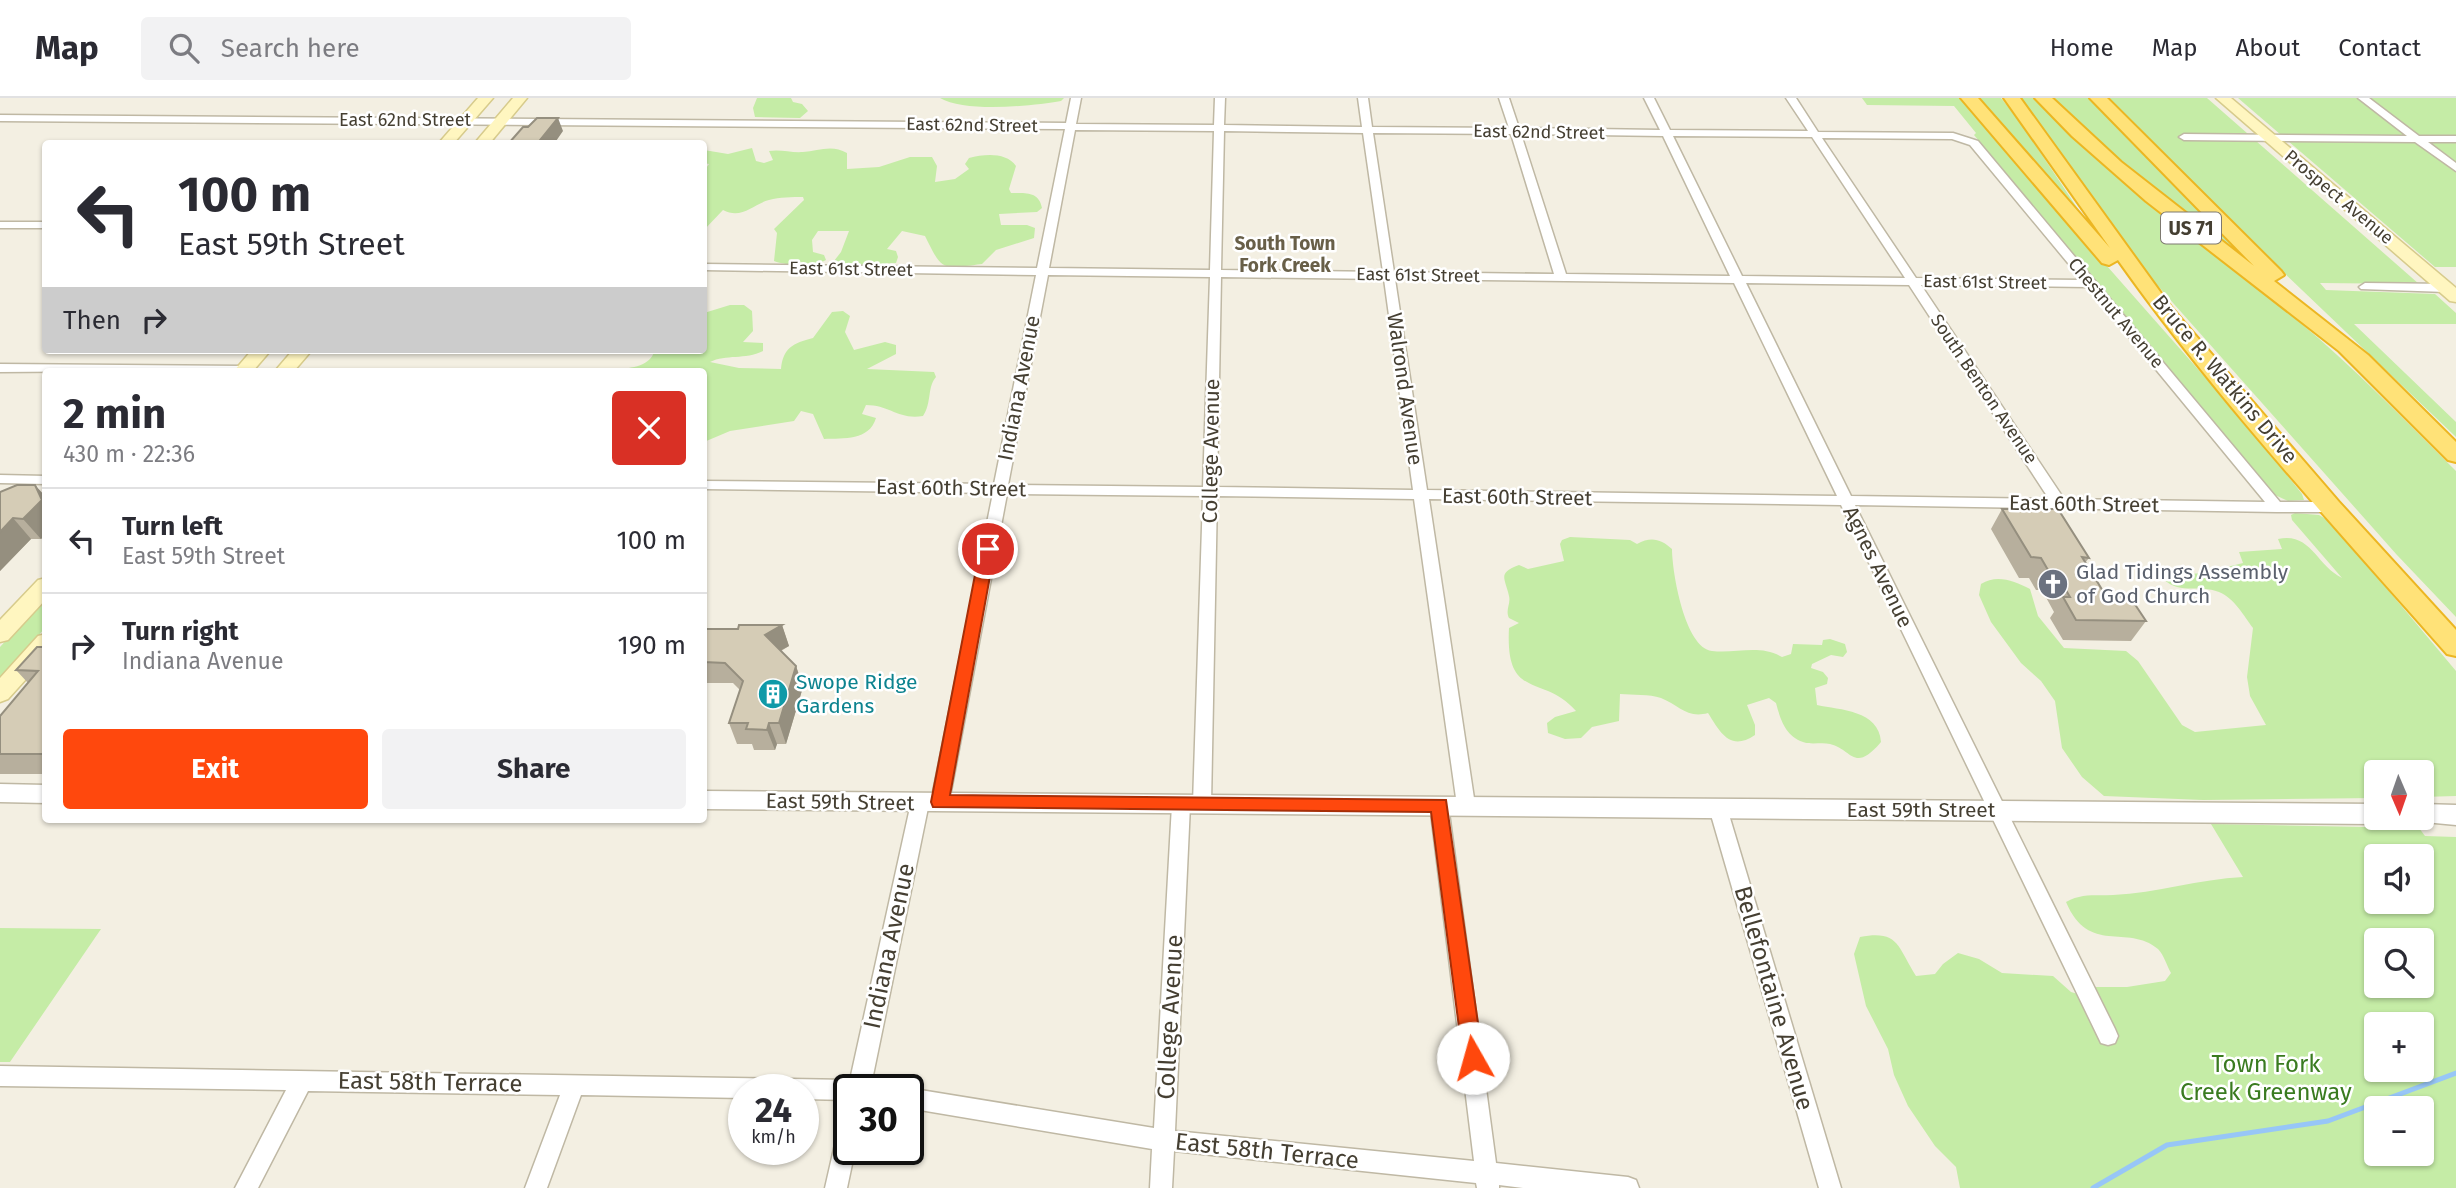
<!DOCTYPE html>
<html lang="en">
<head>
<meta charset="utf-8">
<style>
	:root { --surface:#fff; --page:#f2f2f3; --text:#2b2b33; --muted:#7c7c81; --line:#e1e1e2; --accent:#ff480d }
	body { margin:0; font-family:"Fira Sans",sans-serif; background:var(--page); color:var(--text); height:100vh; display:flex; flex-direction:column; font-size:26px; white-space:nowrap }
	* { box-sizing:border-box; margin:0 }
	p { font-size:23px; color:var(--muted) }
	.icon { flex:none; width:38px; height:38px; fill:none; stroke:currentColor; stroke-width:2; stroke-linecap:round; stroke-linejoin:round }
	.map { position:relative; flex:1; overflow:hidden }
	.drawer { position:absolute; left:42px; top:270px; width:665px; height:455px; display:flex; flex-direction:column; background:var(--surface); border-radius:7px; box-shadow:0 2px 5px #0004 }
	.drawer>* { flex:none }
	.guide { position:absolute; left:42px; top:42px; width:665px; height:214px; border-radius:7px; box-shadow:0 2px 5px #0004; background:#fff; color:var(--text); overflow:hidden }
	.needle { width:46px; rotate:178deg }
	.tools { position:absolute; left:2364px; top:662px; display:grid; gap:14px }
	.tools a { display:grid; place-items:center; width:70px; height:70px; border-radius:7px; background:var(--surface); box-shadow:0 2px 5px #0004; font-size:35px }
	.speed { position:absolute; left:728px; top:976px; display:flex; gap:14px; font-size:35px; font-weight:700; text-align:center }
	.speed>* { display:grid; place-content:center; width:91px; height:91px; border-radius:50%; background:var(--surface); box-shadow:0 2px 5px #0004; line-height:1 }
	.speed small { font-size:18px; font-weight:400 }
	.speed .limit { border:4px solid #111; border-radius:10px; background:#fff; color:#111 }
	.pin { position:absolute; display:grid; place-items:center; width:60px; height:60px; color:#fff; margin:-30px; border:4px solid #fff; border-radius:50%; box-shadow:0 2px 7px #0007 }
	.me { position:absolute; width:77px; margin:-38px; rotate:353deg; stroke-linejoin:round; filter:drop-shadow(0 0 5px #0008) }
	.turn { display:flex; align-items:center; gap:24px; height:147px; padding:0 21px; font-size:32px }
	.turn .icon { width:91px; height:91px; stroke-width:2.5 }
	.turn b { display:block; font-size:49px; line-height:60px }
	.then { display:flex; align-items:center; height:66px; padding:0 21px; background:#0003; gap:14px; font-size:26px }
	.round { display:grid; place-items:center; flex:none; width:74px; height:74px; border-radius:7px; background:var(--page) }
	.summary { display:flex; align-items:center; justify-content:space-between; height:119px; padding:0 21px }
	h1 { font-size:42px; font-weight:700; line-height:52px }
	.action { display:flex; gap:14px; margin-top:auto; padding:14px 21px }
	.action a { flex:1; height:80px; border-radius:7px; background:var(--accent); color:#fff; font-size:28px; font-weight:700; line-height:80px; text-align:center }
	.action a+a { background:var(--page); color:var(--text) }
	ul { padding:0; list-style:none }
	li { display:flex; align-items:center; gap:21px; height:105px; padding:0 21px; border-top:2px solid var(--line) }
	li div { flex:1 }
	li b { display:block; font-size:26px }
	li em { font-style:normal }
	header { display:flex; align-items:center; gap:42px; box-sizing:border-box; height:98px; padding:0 35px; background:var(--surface); border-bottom:2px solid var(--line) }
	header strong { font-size:33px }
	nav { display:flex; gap:38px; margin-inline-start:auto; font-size:24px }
	.search { width:490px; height:63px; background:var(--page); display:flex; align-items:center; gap:18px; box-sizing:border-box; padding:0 24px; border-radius:7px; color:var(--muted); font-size:26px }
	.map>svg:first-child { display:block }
</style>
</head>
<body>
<header>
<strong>Map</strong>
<div class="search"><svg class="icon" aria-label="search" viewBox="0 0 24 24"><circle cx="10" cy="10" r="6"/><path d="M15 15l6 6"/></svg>Search here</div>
<nav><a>Home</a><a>Map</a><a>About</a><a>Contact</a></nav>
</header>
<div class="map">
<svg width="2456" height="1090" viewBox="0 0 2456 1090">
	<rect width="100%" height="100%" fill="#f3efe2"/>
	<path fill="#c5eca6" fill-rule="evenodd" d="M 757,0 L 791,0 L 793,4 L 802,6 L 808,13 L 800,20 L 755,19 L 753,10 Z
		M 940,0 L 1064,0 L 1061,3 C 1032,8 965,15 940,0 Z
		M 1862,0 L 1963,0 L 2077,134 L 2248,328 L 2302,396 L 2304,402 L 2288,403 L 2275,397 L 1974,37 L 1976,35 L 1954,8 L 1867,7 Z
		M 1976,0 L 2001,0 L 2020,24 L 2092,132 Z
		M 2019,0 L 2034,0 C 2114,84 2209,149 2298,223 C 2354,269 2404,322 2456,373 L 2456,519 L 2397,457 L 2134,161 Z
		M 2052,0 L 2088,0 L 2239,148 L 2267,179 L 2103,51 Z
		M 2101,0 L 2207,0 L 2419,186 L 2320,185 L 2326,192 L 2435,196 L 2456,215 L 2456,226 L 2354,226 L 2456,324 L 2456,339 Z
		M 2238,0 L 2456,0 L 2456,169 L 2435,169 Z
		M 752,50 L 756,63 L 764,65 L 773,62 L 769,53 C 781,51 791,55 803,54 C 818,53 832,46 847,55 L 847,71 L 879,69 L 910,59 L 932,59 L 937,68 L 935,84 L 955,81 L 969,71 L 965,66 L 969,60 C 985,56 1006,54 1016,68 L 1009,91 L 1011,95 C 1025,95 1039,93 1042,110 L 1037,114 L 999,116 L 1001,127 L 1027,127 L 1035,130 L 1034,140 L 996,152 L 982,166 C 941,171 943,174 925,138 L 902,133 L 887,151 L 896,153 L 898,159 L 896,165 L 856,167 L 834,163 L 841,154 L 849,133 L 818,133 L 812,142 L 813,154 L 824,157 L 826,162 C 813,169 787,168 774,163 L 777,135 L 774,131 L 804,102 L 803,99 C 792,99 780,99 769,102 C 753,106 742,122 723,112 L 704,132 L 704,73 L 709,66 L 704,65 L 704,52 L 728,56 Z
		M 730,207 L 744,207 L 752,213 L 753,233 L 743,244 L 763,245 L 763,253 C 745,262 726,256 710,264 L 739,270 L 781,271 C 783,250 793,245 813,240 L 832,214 L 843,213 L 850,218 L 845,234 L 854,252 L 885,244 L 896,247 L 896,256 L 867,271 L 934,274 L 936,279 C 927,289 932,305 923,318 C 898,322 890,307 866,307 L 862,316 L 876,320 C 869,343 844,340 824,341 L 813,316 L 801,313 L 794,323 L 730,333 L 704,344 L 704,273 L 612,273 C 628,269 649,271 655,252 L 704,252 L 704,215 Z
		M 2295,415 L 2319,417 L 2331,424 L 2456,573 L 2456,698 L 2422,699 L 2422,674 L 2376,674 L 2376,700 L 2203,702 L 2104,698 L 2082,679 L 2062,650 L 2055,603 L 2041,583 L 2021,565 L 1991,524 L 1979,497 L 1981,486 C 1997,476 2014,483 2030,491 L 2038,518 L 2064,550 L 2126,553 L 2138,563 L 2182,627 L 2195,634 L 2266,627 L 2250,598 L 2247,579 L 2253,530 C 2244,518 2234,500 2219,494 C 2199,486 2176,498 2161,478 L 2203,475 L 2243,465 L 2239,454 L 2282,451 L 2278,441 C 2311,434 2316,467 2342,480 L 2292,422 L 2291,417 Z
		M 1570,439 L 1630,442 L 1637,446 C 1651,438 1661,441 1672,451 C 1672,474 1685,550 1712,553 C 1735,556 1760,546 1782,559 L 1791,556 L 1793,546 L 1822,547 L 1823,542 L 1830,541 L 1845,546 L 1847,554 L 1843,559 L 1831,557 L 1812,566 L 1811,570 L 1823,574 L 1828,580 L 1827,586 L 1815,590 L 1817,607 C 1840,612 1879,612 1881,644 C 1854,676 1852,651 1830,646 C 1822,644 1811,647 1803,644 C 1785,638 1780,620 1776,605 L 1769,600 L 1747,607 L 1755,627 L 1755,637 C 1730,654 1720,634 1708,615 C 1687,621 1679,607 1661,600 C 1649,596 1633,597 1620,596 L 1619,623 L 1592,629 L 1581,640 L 1565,641 L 1548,635 L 1547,625 L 1555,619 L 1576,613 C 1543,575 1505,604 1509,530 L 1519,525 L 1509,520 C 1505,512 1511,506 1509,498 C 1505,480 1497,475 1519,467 L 1528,471 L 1564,463 L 1560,446 L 1562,442 Z
		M 45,499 L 45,530 L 0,581 L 0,549 Z
		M 2211,726 L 2419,730 L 2425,738 L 2456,739 L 2456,1090 L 1960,1090 L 1956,1069 L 1935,1048 L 1908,1008 L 1894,977 L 1888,951 L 1866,908 L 1854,856 L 1860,839 C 1899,832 1897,848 1916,878 L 1935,876 L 1943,866 L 1958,855 L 1979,861 L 2002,875 L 2053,878 L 2071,894 L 2098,902 L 2092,889 L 2127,889 L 2165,883 L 2171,875 C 2167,868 2164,857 2158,851 C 2127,825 2089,858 2066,804 C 2082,795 2095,798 2113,797 C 2157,795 2199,781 2243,779 ZM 2376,758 L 2422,758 L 2422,803 L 2376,803 ZM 2376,842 L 2422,842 L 2422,887 L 2376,887 ZM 2376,926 L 2422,926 L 2422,971 L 2376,971 ZM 2376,1010 L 2422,1010 L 2422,1055 L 2376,1055 Z
		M 0,830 L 101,831 L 10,964 L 0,964 Z"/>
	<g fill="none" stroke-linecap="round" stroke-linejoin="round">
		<path stroke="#97c6f7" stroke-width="5" d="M 2093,1090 L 2167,1047 L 2328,1023 L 2456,975"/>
		<g stroke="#bfb8a4" stroke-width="3">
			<path id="minor" d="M 1071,0 L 1081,0 L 1076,26 L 1214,27 L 1215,0 L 1225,0 L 1224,27 L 1362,29 L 1358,0 L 1368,0 L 1372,29 L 1509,30 L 1499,0 L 1509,0 L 1519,30 L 1660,32 L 1644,0 L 1654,0 L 1670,32 L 1808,33 L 1786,0 L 1796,0 L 1818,34 L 1953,35 L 1978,43 L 2280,404 L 2331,404 L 2338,409 L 2331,414 L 2277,414 L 1855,407 L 2115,931 L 2118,938 L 2115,945 L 2108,947 L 2101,945 L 1841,407 L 1429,401 L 1475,707 L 1472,712 L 1466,714 L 1460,712 L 1457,707 L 1414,401 L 1217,398 L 1211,706 L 1208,711 L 1202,713 L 1196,711 L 1193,706 L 1203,398 L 1007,396 L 949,704 L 946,709 L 940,711 L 934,709 L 931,704 L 993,395 L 704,391 L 704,383 L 994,386 L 1036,177 L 704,172 L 704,166 L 1037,170 L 1065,31 L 0,23 L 0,17 L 1066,25 ZM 1075,32 L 1214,33 L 1210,172 L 1049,170 ZM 1224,33 L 1363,35 L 1383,174 L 1221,172 ZM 1373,35 L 1511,36 L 1554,176 L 1394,174 ZM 1521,36 L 1663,38 L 1730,178 L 1566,176 ZM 1673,38 L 1812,39 L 1905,180 L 1742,178 ZM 1822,40 L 1952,41 L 1970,47 L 2082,182 L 1916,180 ZM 1048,177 L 1210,179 L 1203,389 L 1008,387 ZM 1221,179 L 1384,181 L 1413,392 L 1217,389 ZM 1395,181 L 1734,185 L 1837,398 L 1427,392 ZM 1746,185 L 1909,187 L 2049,401 L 1851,398 ZM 1921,187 L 2088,189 L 2265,404 L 2064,401 Z
				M 2358,0 L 2369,0 L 2419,38 L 2456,38 L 2456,44 L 2428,44 L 2456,65 L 2456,73 L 2415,44 L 2184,42 L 2179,39 L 2184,36 L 2407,38 Z
				M 0,124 L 46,124 L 46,130 L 0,130 Z
				M 2365,185 L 2446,186 L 2452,190 L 2446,194 L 2361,191 L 2359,189 Z
				M 0,266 L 244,268 L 250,272 L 0,274 Z
				M 0,377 L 46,378 L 46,386 L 0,385 Z
				M 920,698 L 926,700 L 929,705 L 870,992 L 849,992 L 849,1002 L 803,1001 L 803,992 L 744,992 L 744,1000 L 581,997 L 547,1090 L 525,1090 L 560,997 L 308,993 L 258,1090 L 235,1090 L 286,992 L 0,988 L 0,968 L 850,982 L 911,705 L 914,700 Z
				M 1181,700 L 1187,702 L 1190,707 L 1175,1033 L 1474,1063 L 1430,707 L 1433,702 L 1439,700 L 1445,702 L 1448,707 L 1496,1065 L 1628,1079 L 1636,1082 L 1639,1090 L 1523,1090 L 1499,1087 L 1499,1090 L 1477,1090 L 1476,1085 L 1174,1053 L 1172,1090 L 1150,1090 L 1152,1051 L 908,1010 L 908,992 L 902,992 L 908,990 L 1154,1030 L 1172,707 L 1175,702 Z
				M 1718,703 L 1724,705 L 1727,710 L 1841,1090 L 1819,1090 L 1709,710 L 1712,705 Z
				M 849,1023 L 849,1052 L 855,1052 L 847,1090 L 825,1090 L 838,1033 L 841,1026 Z"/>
		</g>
		<g stroke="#bfb8a4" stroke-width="3">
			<path id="tertiary" d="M 0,686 L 46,687 L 46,705 L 0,704 Z
				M 704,693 L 2376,706 L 2376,719 L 2386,719 L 2376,726 L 704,711 Z
				M 2422,706 L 2456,707 L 2456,727 L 2414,723 L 2412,719 L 2422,719 Z"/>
		</g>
		<g stroke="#d7cb8c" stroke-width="3">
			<path id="secondary" d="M 478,0 L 493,0 L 453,46 L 438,46 Z
				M 513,0 L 527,0 L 489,46 L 474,46 Z
				M 2216,0 L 2231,0 L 2456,190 L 2456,204 L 2450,203 Z
				M 252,252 L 271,252 L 253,273 L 234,273 Z
				M 293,252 L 312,252 L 294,273 L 275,273 Z
				M 46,480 L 46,501 L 8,542 L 0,544 L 0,522 L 38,482 Z
				M 46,536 L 46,559 L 8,601 L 0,604 L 0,580 L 38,538 Z"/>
		</g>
		<g stroke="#ecb622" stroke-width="4">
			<path id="trunk" d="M 1961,0 L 1978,0 L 2110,150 L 2004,0 L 2020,0 L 2171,209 L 2339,404 L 2456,532 L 2456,558 L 2447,556 C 2335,429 2215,299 2118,162 L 2109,167 L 2102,165 Z
				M 2035,0 L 2052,0 L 2121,64 L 2254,168 L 2090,0 L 2107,0 L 2281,173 L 2284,177 L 2274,183 L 2368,257 L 2456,344 L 2456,364 L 2448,362 L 2339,253 L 2146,103 L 2072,38 Z"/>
		</g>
		<use href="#minor" fill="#fff" fill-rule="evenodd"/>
		<use href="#tertiary" fill="#fff" fill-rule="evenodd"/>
		<use href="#secondary" fill="#fff6c0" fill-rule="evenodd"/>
		<use href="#trunk" fill="#ffe278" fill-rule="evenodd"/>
	</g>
	<path fill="#b7af9d" d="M 0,394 L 46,399 L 46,436 L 41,441 L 31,441 L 0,473 Z
		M 2002,411 L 2089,460 L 2085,465 L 2106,498 L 2146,523 L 2131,543 L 2063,542 L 2050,520 L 2054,514 L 2042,492 L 2036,492 L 2029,480 L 2019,480 L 1991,431 Z
		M 782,527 L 789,548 L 781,553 L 796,568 L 803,589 L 786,646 L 777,646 L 775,652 L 754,652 L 752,646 L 737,646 L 729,625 L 740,592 L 733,585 L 704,585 L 704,531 L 738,531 Z
		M 46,549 L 46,676 L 0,676 L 0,618 L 28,585 L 16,572 Z"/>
	<path fill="#958f7f" d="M 558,20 L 563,33 L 554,46 L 537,46 Z
		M 35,387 L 46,399 L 46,436 L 41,441 L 23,421 Z
		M 13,420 L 31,441 L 0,473 L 0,434 Z
		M 782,527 L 789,548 L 772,557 L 765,537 Z
		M 796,568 L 803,589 L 786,646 L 779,625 Z
		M 769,625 L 777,646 L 775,652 L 767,632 Z"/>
	<path fill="#d5ccb6" stroke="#958f7f" stroke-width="2" d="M 537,20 L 558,20 L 537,46 L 509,45 L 523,29 L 528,29 Z
		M 17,387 L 35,387 L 42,402 L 23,421 L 13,420 L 0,434 L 0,394 Z
		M 2002,411 L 2058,411 L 2089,460 L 2082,459 L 2106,498 L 2130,499 L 2146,523 L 2076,522 L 2063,499 L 2070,499 L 2054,472 L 2048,472 L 2041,460 L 2031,459 Z
		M 739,527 L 782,527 L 765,537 L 796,568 L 779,625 L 769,625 L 767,632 L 746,631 L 748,625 L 729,625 L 743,583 L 725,565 L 704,564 L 704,531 L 738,531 Z
		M 37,549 L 46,549 L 46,656 L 0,656 L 0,618 L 38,573 L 16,572 Z"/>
	<path fill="#ff480d" stroke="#a62f08" stroke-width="2" d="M 988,446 L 995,451 L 950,697 L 1446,702 L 1483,960 L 1480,967 L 1473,969 L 1466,967 L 1463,960 L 1431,714 L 933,709 L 931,704 L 980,451 Z"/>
	<defs>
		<g id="church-disc" transform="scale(1.575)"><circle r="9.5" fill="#6b7280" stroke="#fff"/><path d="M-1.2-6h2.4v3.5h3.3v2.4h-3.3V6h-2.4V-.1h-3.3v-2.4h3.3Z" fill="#fff"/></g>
		<g id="building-disc" transform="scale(1.575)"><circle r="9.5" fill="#0f9aa8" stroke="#fff"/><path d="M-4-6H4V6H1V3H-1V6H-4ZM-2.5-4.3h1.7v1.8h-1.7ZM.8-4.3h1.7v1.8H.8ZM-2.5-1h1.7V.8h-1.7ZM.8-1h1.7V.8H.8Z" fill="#fff"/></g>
	</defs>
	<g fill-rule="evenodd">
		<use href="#church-disc" x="2053" y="486"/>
		<use href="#building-disc" x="773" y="596"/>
	</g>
	<g text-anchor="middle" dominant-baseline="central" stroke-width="5" stroke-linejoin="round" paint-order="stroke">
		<g font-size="18" fill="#453f32" stroke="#fff">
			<text x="405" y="22">East 62nd Street</text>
			<text transform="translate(972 27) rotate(1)">East 62nd Street</text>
			<text transform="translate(1539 34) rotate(1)">East 62nd Street</text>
			<text transform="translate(2339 99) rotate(40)">Prospect Avenue</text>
			<text transform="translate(851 171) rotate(1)">East 61st Street</text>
			<text transform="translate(1418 177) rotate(1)">East 61st Street</text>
			<text transform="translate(1985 184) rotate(1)">East 61st Street</text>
			<text transform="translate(2116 215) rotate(50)">Chestnut Avenue</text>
			<text transform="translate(1984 291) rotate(56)">South Benton Avenue</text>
		</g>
		<rect fill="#fff" stroke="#7d7970" stroke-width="2" x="2161" y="114.5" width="60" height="31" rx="5"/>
		<g font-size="19" font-weight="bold" fill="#453f32">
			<text x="2191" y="130">US 71</text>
		</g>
		<g font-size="19" font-weight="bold" fill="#685f48" stroke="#fff">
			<text x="1285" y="145">South Town<tspan x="1285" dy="22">Fork Creek</tspan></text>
		</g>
		<g font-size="21" fill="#453f32" stroke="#fff">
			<text transform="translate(2225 281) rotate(50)">Bruce R. Watkins Drive</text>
			<text transform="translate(1019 290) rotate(-79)">Indiana Avenue</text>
			<text transform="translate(1405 291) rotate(82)">Walrond Avenue</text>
			<text transform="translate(1211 353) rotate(-89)">College Avenue</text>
			<text transform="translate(951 390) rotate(1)">East 60th Street</text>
			<text transform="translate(1517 399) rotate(1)">East 60th Street</text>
			<text transform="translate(2084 406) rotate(1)">East 60th Street</text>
			<text transform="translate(1878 469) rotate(64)">Agnes Avenue</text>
			<text transform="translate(840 704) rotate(1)">East 59th Street</text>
			<text x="1921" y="712">East 59th Street</text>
		</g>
		<g font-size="21" fill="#5b616d" stroke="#fff" text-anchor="start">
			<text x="2076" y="474">Glad Tidings Assembly<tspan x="2076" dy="24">of God Church</tspan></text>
		</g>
		<g font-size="21" fill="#0d838f" stroke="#fff" text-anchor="start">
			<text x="796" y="584">Swope Ridge<tspan x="796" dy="24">Gardens</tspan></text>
		</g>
		<g font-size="24" fill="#453f32" stroke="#fff">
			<text transform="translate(889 848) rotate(-78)">Indiana Avenue</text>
			<text transform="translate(1774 900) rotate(74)">Bellefontaine Avenue</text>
			<text transform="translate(1170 919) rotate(-87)">College Avenue</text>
			<text transform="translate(430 984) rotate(1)">East 58th Terrace</text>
			<text transform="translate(1267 1053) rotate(6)">East 58th Terrace</text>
		</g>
		<g font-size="24" fill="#3a7b20" stroke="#fff">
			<text x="2266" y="966">Town Fork<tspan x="2266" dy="28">Creek Greenway</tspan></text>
		</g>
	</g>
</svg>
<div class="tools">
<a><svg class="needle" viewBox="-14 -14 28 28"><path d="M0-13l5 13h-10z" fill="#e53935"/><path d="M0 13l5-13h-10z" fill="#7c7c81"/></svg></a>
<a><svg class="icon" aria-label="sound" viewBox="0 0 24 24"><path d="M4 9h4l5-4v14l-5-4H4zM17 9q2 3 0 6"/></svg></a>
<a><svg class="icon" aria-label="search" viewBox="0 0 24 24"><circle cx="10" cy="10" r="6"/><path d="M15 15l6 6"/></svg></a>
<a>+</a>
<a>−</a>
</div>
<div class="speed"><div>24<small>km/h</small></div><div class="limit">30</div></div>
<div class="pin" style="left:988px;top:451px;background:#d93025"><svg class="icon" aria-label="arrive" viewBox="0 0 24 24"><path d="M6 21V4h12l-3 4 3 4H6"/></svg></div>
<svg class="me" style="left:1473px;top:960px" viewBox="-20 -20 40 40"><circle r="19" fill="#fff"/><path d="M0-13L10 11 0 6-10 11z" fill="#ff480d"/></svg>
<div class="guide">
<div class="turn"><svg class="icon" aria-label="left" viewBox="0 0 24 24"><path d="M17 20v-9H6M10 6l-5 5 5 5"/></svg><div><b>100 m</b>East 59th Street</div></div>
<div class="then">Then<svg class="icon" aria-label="right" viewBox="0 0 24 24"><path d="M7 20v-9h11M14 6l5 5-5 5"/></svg></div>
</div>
<section class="drawer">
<div class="summary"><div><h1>2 min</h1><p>430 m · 22:36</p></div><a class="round" style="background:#d93025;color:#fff"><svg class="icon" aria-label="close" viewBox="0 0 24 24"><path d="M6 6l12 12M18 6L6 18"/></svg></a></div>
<ul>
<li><svg class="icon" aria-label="left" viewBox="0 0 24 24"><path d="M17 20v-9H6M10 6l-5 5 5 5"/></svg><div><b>Turn left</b><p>East 59th Street</p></div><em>100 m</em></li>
<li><svg class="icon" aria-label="right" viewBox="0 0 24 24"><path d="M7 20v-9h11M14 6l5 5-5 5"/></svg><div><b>Turn right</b><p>Indiana Avenue</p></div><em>190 m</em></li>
</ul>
<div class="action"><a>Exit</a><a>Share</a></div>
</section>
</div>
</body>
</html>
